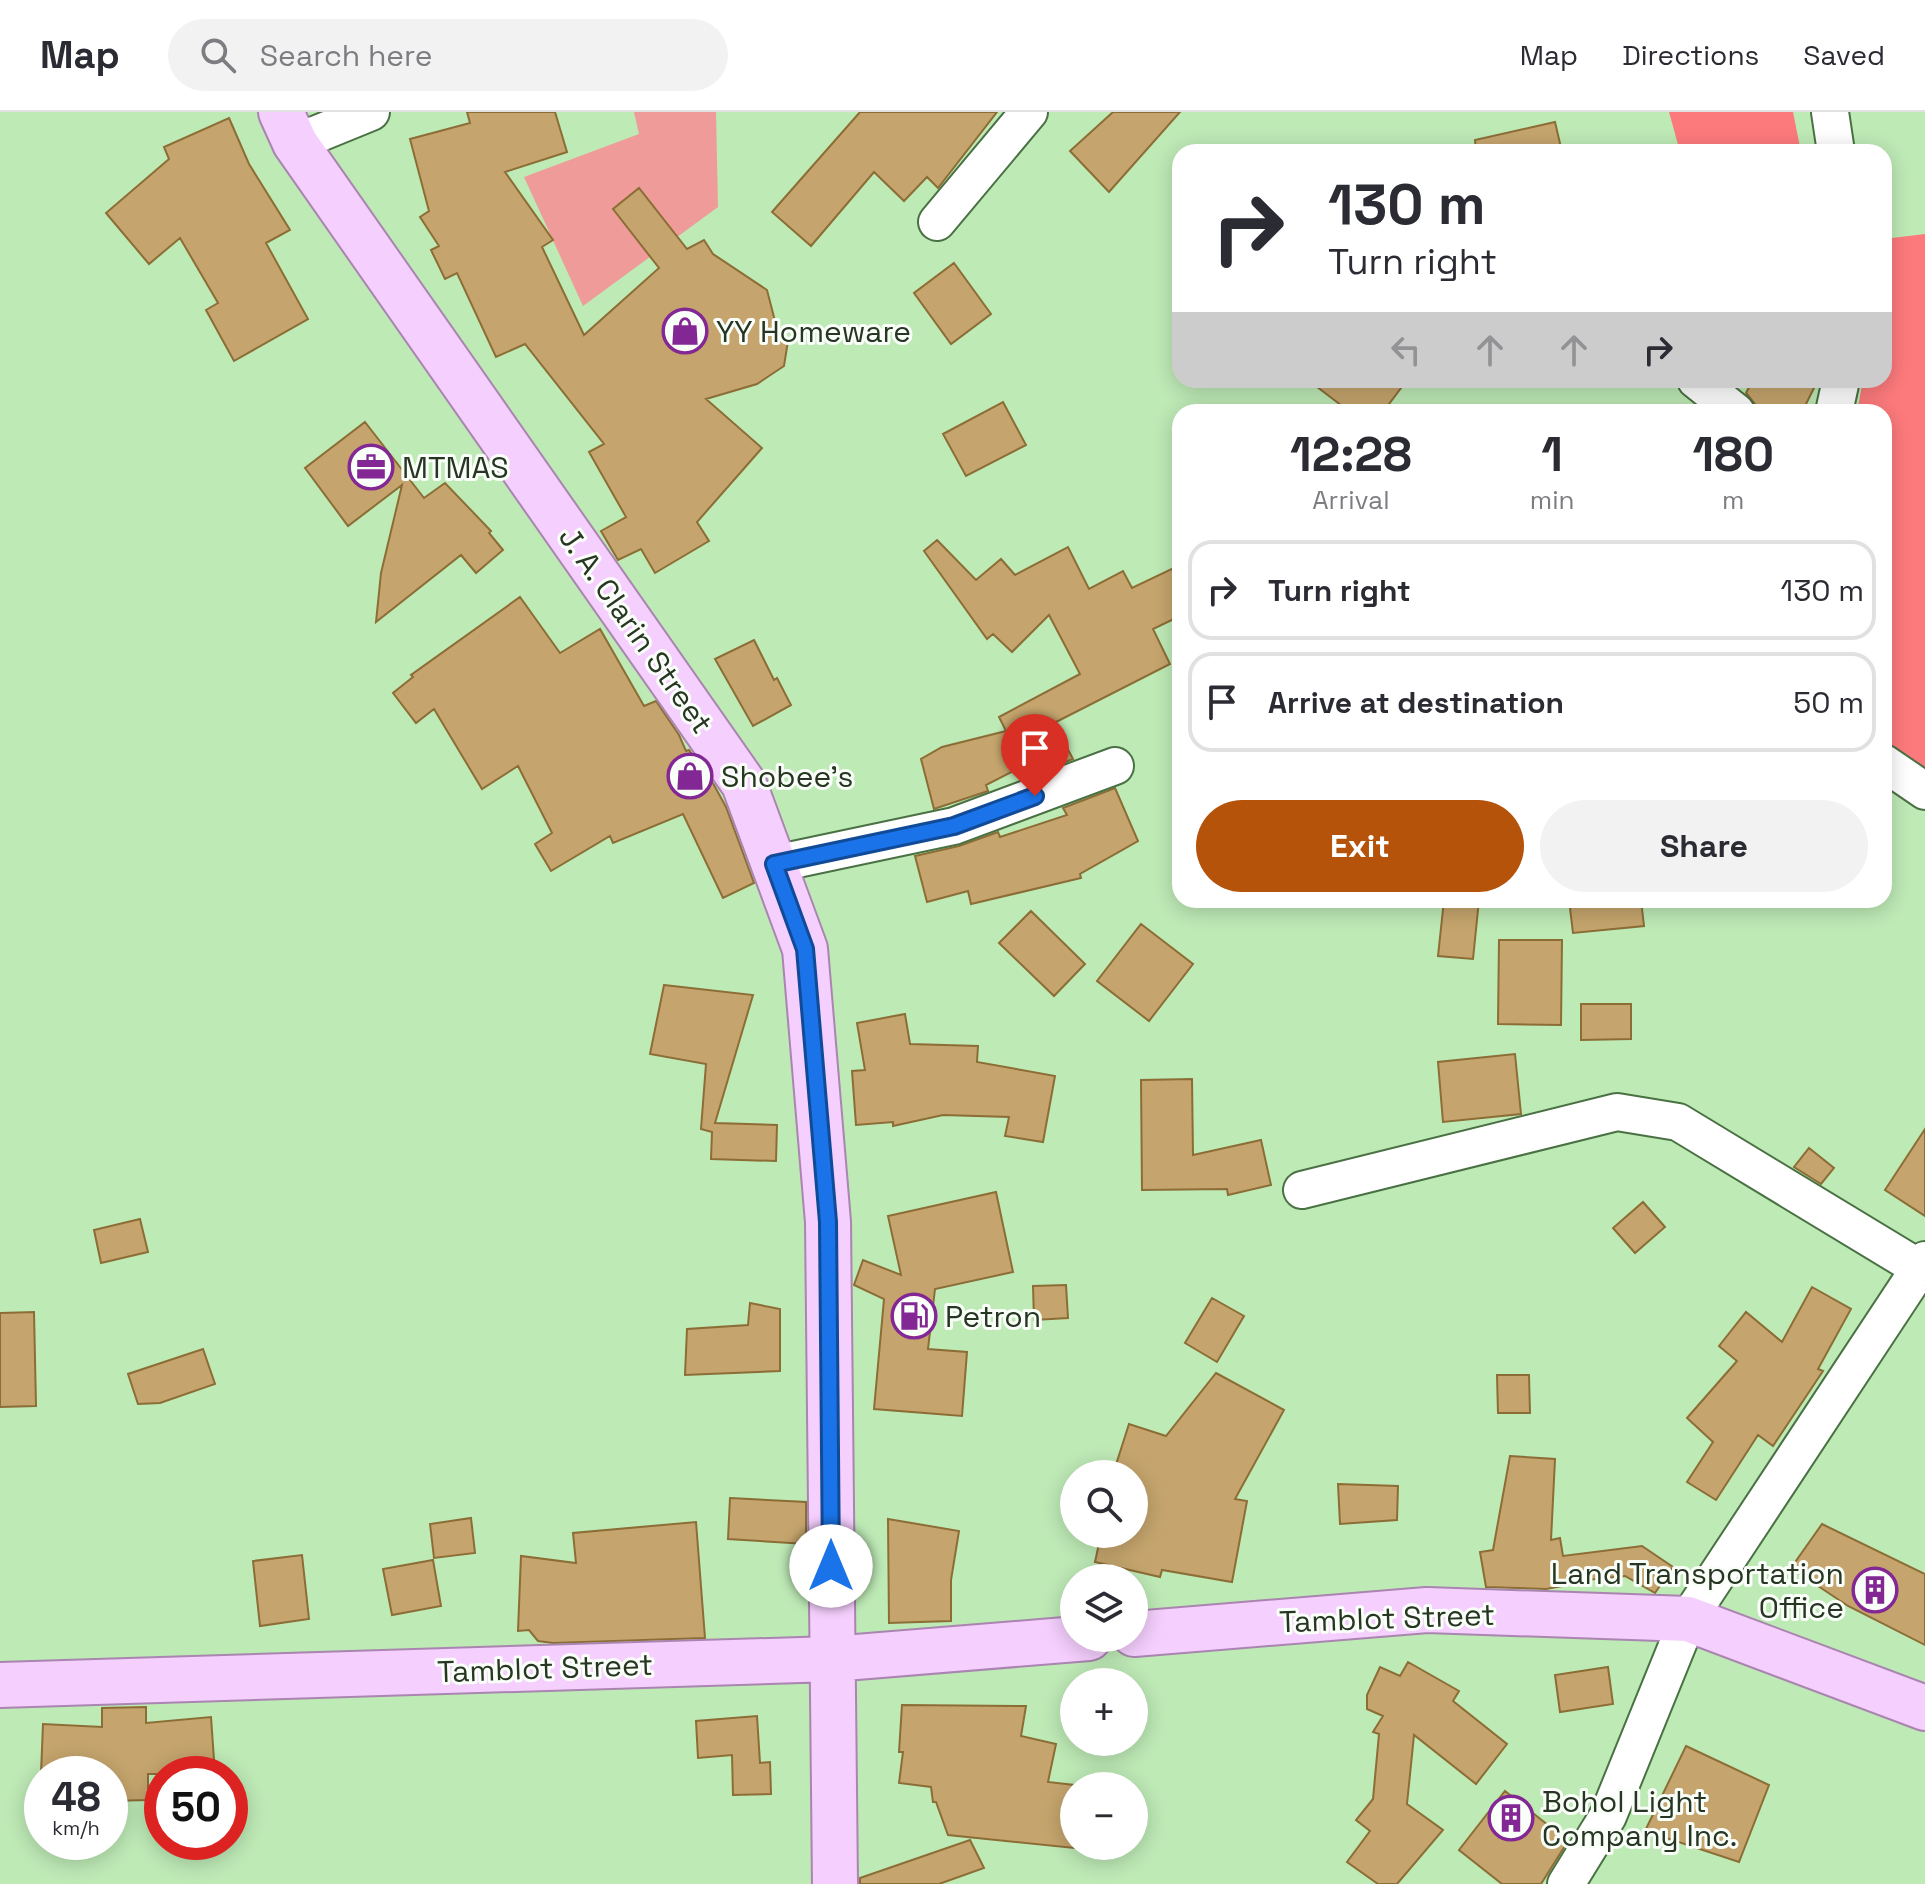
<!DOCTYPE html>
<html lang="en">
<head>
<meta charset="utf-8">
<style>
	:root { --surface:#fff; --page:#f2f2f3; --text:#2b2b33; --muted:#7c7c81; --line:#e1e1e2; --accent:#b45309 }
	body { margin:0; font-family:"Space Grotesk",sans-serif; background:var(--page); color:var(--text); height:100vh; display:flex; flex-direction:column; font-size:30px; white-space:nowrap }
	* { box-sizing:border-box; margin:0 }
	p { font-size:26px; color:var(--muted) }
	.icon { flex:none; width:44px; height:44px; fill:none; stroke:currentColor; stroke-width:2; stroke-linecap:round; stroke-linejoin:round }
	.map { position:relative; flex:1; overflow:hidden }
	.details { position:absolute; left:1172px; top:292px; width:720px; height:504px; display:flex; flex-direction:column; background:var(--surface); border-radius:24px; box-shadow:0 4px 20px #0003 }
	.details>* { flex:none }
	.guide { position:absolute; left:1172px; top:32px; width:720px; height:244px; border-radius:24px; box-shadow:0 4px 20px #0003; background:#fff; color:var(--text); overflow:hidden }
	.tools { position:absolute; left:1060px; top:1348px; display:grid; gap:16px }
	.tools a { display:grid; place-items:center; width:88px; height:88px; border-radius:50%; background:var(--surface); box-shadow:0 4px 20px #0003; font-size:40px }
	.speed { position:absolute; left:24px; top:1644px; display:flex; gap:16px; font-size:40px; font-weight:700; text-align:center }
	.speed>* { display:grid; place-content:center; width:104px; height:104px; border-radius:50%; background:var(--surface); box-shadow:0 4px 20px #0003; line-height:1 }
	.speed small { font-size:20px; font-weight:400 }
	.speed .limit { border:12px solid #d22; background:#fff; color:#111 }
	.pin { position:absolute; display:grid; place-items:center; width:68px; height:68px; color:#fff; margin:-82px -34px; border-radius:50% 50% 50% 0; rotate:-45deg; box-shadow:0 0 8px #0007 }
	.pin .icon { rotate:45deg }
	.me { position:absolute; width:88px; margin:-44px; rotate:0deg; stroke-linejoin:round; filter:drop-shadow(0 0 6px #0008) }
	.turn { display:flex; align-items:center; gap:28px; height:168px; padding:0 24px; font-size:36px }
	.turn .icon { width:104px; height:104px; stroke-width:2.5 }
	.turn b { display:block; font-size:56px; line-height:68px }
	.lanes { display:flex; align-items:center; height:76px; padding:0 24px; background:#0003; justify-content:center; gap:40px; direction:ltr }
	.lanes .off { opacity:.35 }
	.eta { display:flex; justify-content:space-evenly; align-items:center; height:136px; text-align:center }
	.eta b { font-size:48px; font-weight:600; line-height:56px }
	.cta { display:flex; gap:16px; margin-top:auto; padding:16px 24px }
	.cta a { flex:1; height:92px; border-radius:48px; background:var(--accent); color:#fff; font-size:32px; font-weight:600; line-height:92px; text-align:center }
	.cta a+a { background:var(--page); color:var(--text) }
	ul { padding:0; list-style:none }
	li { display:flex; align-items:center; gap:24px; height:100px; margin:0 16px 12px; padding:0 8px; border:4px solid var(--line); border-radius:24px }
	li div { flex:1 }
	li b { display:block; font-size:30px }
	li em { font-style:normal }
	header { display:flex; align-items:center; gap:48px; box-sizing:border-box; height:112px; padding:0 40px; background:var(--surface); border-bottom:2px solid var(--line) }
	header strong { font-size:38px }
	nav { display:flex; gap:44px; margin-inline-start:auto; font-size:28px }
	.search { width:560px; height:72px; background:var(--page); display:flex; align-items:center; gap:20px; box-sizing:border-box; padding:0 28px; border-radius:44px; color:var(--muted); font-size:30px }
	.map>svg:first-child { display:block }
</style>
</head>
<body>
<header>
<strong>Map</strong>
<div class="search"><svg class="icon" aria-label="search" viewBox="0 0 24 24"><circle cx="10" cy="10" r="6"/><path d="M15 15l6 6"/></svg>Search here</div>
<nav><a>Map</a><a>Directions</a><a>Saved</a></nav>
</header>
<div class="map">
<svg width="1925" height="1772" viewBox="0 0 1925 1772">
	<rect width="100%" height="100%" fill="#beeab6"/>
	<path fill="#ef9b9a" d="M 634,0 L 716,0 L 718,95 L 583,194 L 524,65 L 639,22 Z"/>
	<path fill="#fd7a7c" d="M 1669,0 L 1793,0 L 1801,40 L 1680,40 Z
		M 1925,122 L 1925,657 L 1884,628 L 1884,300 L 1857,300 L 1863,268 L 1884,268 L 1884,127 Z"/>
	<path fill="#c5a56d" stroke="#8c6d36" stroke-width="2" d="M 467,0 L 555,0 L 567,40 L 505,60 L 553,128 L 542,135 L 584,223 L 659,156 L 613,97 L 639,76 L 687,137 L 704,128 L 713,142 L 767,178 L 775,209 L 788,229 L 784,254 L 757,272 L 706,287 L 762,336 L 697,410 L 709,429 L 655,461 L 641,437 L 618,448 L 601,419 L 626,405 L 589,340 L 604,332 L 525,232 L 496,245 L 457,161 L 445,167 L 431,138 L 439,134 L 420,105 L 429,99 L 410,27 L 470,11 Z
		M 860,0 L 997,0 L 938,76 L 927,65 L 904,89 L 874,60 L 811,134 L 772,100 Z
		M 1113,0 L 1180,0 L 1109,80 L 1070,39 Z
		M 229,6 L 249,52 L 290,118 L 266,131 L 308,207 L 234,249 L 206,198 L 218,191 L 180,126 L 149,152 L 106,101 L 169,47 L 164,35 Z
		M 1555,10 L 1562,40 L 1476,40 L 1475,28 Z
		M 954,151 L 991,202 L 951,232 L 914,181 Z
		M 1308,268 L 1407,268 L 1383,300 L 1350,300 Z
		M 1753,268 L 1818,268 L 1802,300 L 1757,300 L 1755,292 L 1746,281 Z
		M 1003,290 L 1026,333 L 966,364 L 943,322 Z
		M 365,310 L 424,386 L 445,371 L 491,419 L 489,421 L 503,438 L 476,461 L 461,443 L 376,510 L 381,461 L 402,373 L 348,414 L 305,356 Z
		M 937,428 L 976,468 L 1001,447 L 1015,463 L 1068,435 L 1089,477 L 1123,459 L 1132,476 L 1180,453 L 1180,504 L 1153,517 L 1170,552 L 1054,611 L 1073,647 L 1044,658 L 1039,646 L 986,673 L 988,679 L 934,697 L 921,647 L 942,635 L 1006,619 L 999,605 L 1080,562 L 1049,503 L 1012,540 L 993,522 L 987,527 L 924,439 Z
		M 520,485 L 560,541 L 600,517 L 644,594 L 656,589 L 679,623 L 686,639 L 689,638 L 714,673 L 726,695 L 754,771 L 723,786 L 683,702 L 613,731 L 610,724 L 551,759 L 535,732 L 552,721 L 518,654 L 482,677 L 434,597 L 416,611 L 393,581 L 413,565 L 411,563 Z
		M 754,528 L 774,568 L 777,566 L 791,593 L 753,614 L 715,547 Z
		M 1115,676 L 1138,729 L 1080,762 L 1081,766 L 971,792 L 968,779 L 927,790 L 915,744 L 959,734 L 998,720 L 1000,725 L 1067,703 L 1063,696 Z
		M 1444,788 L 1479,788 L 1473,847 L 1438,844 Z
		M 1569,788 L 1641,788 L 1644,814 L 1573,821 Z
		M 1031,799 L 1085,852 L 1054,884 L 999,831 Z
		M 1141,812 L 1193,852 L 1149,909 L 1097,869 Z
		M 1499,828 L 1562,828 L 1561,913 L 1498,912 Z
		M 664,873 L 753,883 L 715,1011 L 777,1013 L 776,1049 L 711,1047 L 712,1020 L 701,1017 L 706,952 L 650,942 Z
		M 1581,892 L 1631,892 L 1631,927 L 1581,928 Z
		M 905,902 L 910,932 L 978,934 L 977,950 L 1055,964 L 1043,1030 L 1005,1024 L 1009,1005 L 943,1003 L 893,1014 L 893,1010 L 856,1013 L 852,959 L 865,958 L 857,911 Z
		M 1515,942 L 1521,1002 L 1443,1010 L 1438,950 Z
		M 1192,967 L 1193,1043 L 1261,1028 L 1271,1073 L 1228,1083 L 1227,1077 L 1142,1078 L 1141,968 Z
		M 1925,1017 L 1925,1104 L 1885,1078 Z
		M 1809,1036 L 1834,1056 L 1821,1072 L 1794,1055 Z
		M 996,1080 L 1013,1160 L 935,1177 L 928,1237 L 967,1240 L 962,1304 L 874,1297 L 884,1187 L 854,1173 L 863,1148 L 901,1163 L 888,1104 Z
		M 1643,1090 L 1665,1115 L 1635,1141 L 1613,1116 Z
		M 140,1107 L 148,1140 L 101,1151 L 94,1118 Z
		M 1066,1173 L 1068,1206 L 1034,1208 L 1033,1174 Z
		M 1812,1175 L 1851,1197 L 1818,1257 L 1823,1259 L 1773,1334 L 1758,1323 L 1716,1388 L 1687,1370 L 1713,1330 L 1687,1306 L 1737,1249 L 1719,1234 L 1746,1200 L 1782,1230 Z
		M 1212,1186 L 1244,1204 L 1217,1250 L 1185,1231 Z
		M 750,1191 L 780,1197 L 780,1259 L 685,1263 L 687,1217 L 748,1213 Z
		M 34,1200 L 36,1294 L 0,1295 L 0,1201 Z
		M 203,1237 L 215,1272 L 160,1291 L 138,1292 L 128,1262 Z
		M 1216,1261 L 1284,1298 L 1235,1387 L 1247,1389 L 1232,1470 L 1162,1458 L 1160,1465 L 1095,1450 L 1101,1422 L 1134,1422 L 1134,1362 L 1113,1362 L 1129,1312 L 1166,1324 Z
		M 1497,1263 L 1529,1263 L 1530,1301 L 1498,1301 Z
		M 1510,1344 L 1555,1347 L 1551,1428 L 1560,1426 L 1563,1444 L 1642,1434 L 1673,1455 L 1655,1481 L 1625,1464 L 1567,1470 L 1568,1473 L 1546,1477 L 1486,1475 L 1480,1440 L 1493,1438 Z
		M 1338,1372 L 1398,1374 L 1397,1408 L 1340,1412 Z
		M 730,1386 L 806,1390 L 806,1432 L 728,1427 Z
		M 471,1406 L 475,1441 L 434,1446 L 430,1412 Z
		M 888,1407 L 959,1419 L 951,1468 L 951,1509 L 889,1511 Z
		M 696,1410 L 705,1526 L 553,1531 L 538,1529 L 529,1518 L 518,1519 L 521,1444 L 576,1451 L 573,1421 Z
		M 1822,1412 L 1925,1462 L 1925,1533 L 1848,1494 L 1791,1456 Z
		M 302,1443 L 309,1507 L 260,1514 L 253,1449 Z
		M 433,1448 L 441,1494 L 392,1503 L 383,1457 Z
		M 1408,1550 L 1459,1579 L 1453,1589 L 1507,1632 L 1476,1672 L 1414,1623 L 1407,1692 L 1443,1718 L 1397,1772 L 1378,1772 L 1347,1750 L 1370,1719 L 1356,1708 L 1373,1687 L 1379,1622 L 1373,1620 L 1383,1604 L 1367,1597 L 1367,1583 L 1380,1555 L 1400,1564 Z
		M 1608,1555 L 1613,1592 L 1560,1600 L 1555,1563 Z
		M 902,1593 L 1026,1594 L 1021,1624 L 1056,1632 L 1048,1670 L 1074,1673 L 1074,1736 L 948,1723 L 936,1690 L 933,1690 L 931,1675 L 899,1671 L 903,1640 L 899,1640 Z
		M 146,1595 L 146,1611 L 211,1605 L 215,1662 L 148,1662 L 148,1688 L 110,1689 L 110,1662 L 41,1662 L 43,1612 L 102,1615 L 102,1596 Z
		M 757,1604 L 760,1651 L 770,1650 L 771,1682 L 733,1683 L 732,1643 L 698,1646 L 696,1609 Z
		M 1686,1634 L 1769,1673 L 1739,1750 L 1645,1719 Z
		M 1505,1679 L 1568,1729 L 1541,1772 L 1502,1772 L 1459,1738 Z
		M 970,1728 L 984,1756 L 939,1772 L 860,1772 L 860,1766 Z"/>
	<g fill="none" stroke-linecap="round" stroke-linejoin="round">
		<g stroke="#4a7143" stroke-width="40">
			<path id="minor" d="M 1830,0 L 1836,40
				M 295,31 L 371,0
				M 937,110 L 1029,0
				M 1696,268 L 1736,300
				M 1834,300 L 1841,268
				M 1884,651 L 1925,679
				M 774,752 L 954,714 L 1115,654
				M 1302,1078 L 1617,1000 L 1678,1010 L 1919,1156
				M 1566,1772 L 1608,1704 L 1688,1507 L 1925,1148"/>
		</g>
		<g stroke="#a985b0" stroke-width="48">
			<path id="major" d="M 281,0 L 295,31 L 744,672 L 805,837 L 828,1110 L 835,1772
				M 1134,1522 L 1427,1498 L 1688,1507 L 1925,1596
				M 0,1573 L 832,1547 L 1089,1526"/>
		</g>
		<use href="#minor" stroke="#fff" stroke-width="36"/>
		<use href="#major" stroke="#f5cffd" stroke-width="44"/>
	</g>
	<g fill="none" stroke-linecap="round" stroke-linejoin="round">
		<g stroke="#114b97" stroke-width="20">
			<path id="route" d="M 831,1454 L 828,1110 L 805,837 L 774,752 L 954,714 L 1035,684"/>
		</g>
		<use href="#route" stroke="#1a73e8" stroke-width="14"/>
	</g>
	<defs>
		<g id="shop-ring" transform="scale(2.3)"><circle r="9.5" fill="#fafef9" stroke="#822794" stroke-width="1.5"/><path d="M-5-2.5h2.3a2.7 3.5 0 0 1 5.4 0H5L5.5 6h-11ZM-1.5-2.5h3a1.5 2.3 0 0 0-3 0Z" fill="#822794"/></g>
		<g id="office-ring" transform="scale(2.3)"><circle r="9.5" fill="#fafef9" stroke="#822794" stroke-width="1.5"/><path d="M-6-3h4V-5.5h4V-3h4V5H-6ZM-1-4.5V-3h2v-1.5ZM-6 0V1H6V0Z" fill="#822794"/></g>
		<g id="fuel-ring" transform="scale(2.3)"><circle r="9.5" fill="#fafef9" stroke="#822794" stroke-width="1.5"/><path d="M-5.5-6h7V0h2V4h1.3V-2.5L3-4.5l.8-.8L6-3V5H2.5V1h-1V6h-7ZM-4.2-4.7v3.2H.2V-4.7Z" fill="#822794"/></g>
		<g id="building-ring" transform="scale(2.3)"><circle r="9.5" fill="#fafef9" stroke="#822794" stroke-width="1.5"/><path d="M-4-6H4V6H1V3H-1V6H-4ZM-2.5-4.3h1.7v1.8h-1.7ZM.8-4.3h1.7v1.8H.8ZM-2.5-1h1.7V.8h-1.7ZM.8-1h1.7V.8H.8Z" fill="#822794"/></g>
	</defs>
	<g fill-rule="evenodd">
		<use href="#shop-ring" x="685" y="219"/>
		<use href="#office-ring" x="371" y="355"/>
		<use href="#shop-ring" x="690" y="664"/>
		<use href="#fuel-ring" x="914" y="1204"/>
		<use href="#building-ring" x="1875" y="1478"/>
		<use href="#building-ring" x="1511" y="1706"/>
	</g>
	<g text-anchor="middle" dominant-baseline="central" stroke-width="6" stroke-linejoin="round" paint-order="stroke">
		<g font-size="30" fill="#263622" stroke="#fafef9" text-anchor="start">
			<text x="716" y="219">YY Homeware</text>
			<text x="402" y="355">MTMAS</text>
			<text x="721" y="664">Shobee's</text>
			<text x="945" y="1204">Petron</text>
			<text x="1844" y="1461" text-anchor="end">Land Transportation<tspan x="1844" dy="34">Office</tspan></text>
			<text x="1542" y="1689">Bohol Light<tspan x="1542" dy="34">Company Inc.</tspan></text>
		</g>
		<g font-size="30" fill="#263622" stroke="#fafef9">
			<text transform="translate(636 518) rotate(55)">J. A. Clarin Street</text>
			<text transform="translate(1387 1506) rotate(-2)">Tamblot Street</text>
			<text transform="translate(545 1556) rotate(-2)">Tamblot Street</text>
		</g>
	</g>
</svg>
<div class="tools">
<a><svg class="icon" aria-label="search" viewBox="0 0 24 24"><circle cx="10" cy="10" r="6"/><path d="M15 15l6 6"/></svg></a>
<a><svg class="icon" aria-label="layers" viewBox="0 0 24 24"><path d="M12 4l9 5-9 5-9-5zM3 14l9 5 9-5"/></svg></a>
<a>+</a>
<a>−</a>
</div>
<div class="speed"><div>48<small>km/h</small></div><div class="limit">50</div></div>
<div class="pin" style="left:1035px;top:684px;background:#d93025"><svg class="icon" aria-label="arrive" viewBox="0 0 24 24"><path d="M6 21V4h12l-3 4 3 4H6"/></svg></div>
<svg class="me" style="left:831px;top:1454px" viewBox="-20 -20 40 40"><circle r="19" fill="#fff"/><path d="M0-13L10 11 0 6-10 11z" fill="#1a73e8"/></svg>
<div class="guide">
<div class="turn"><svg class="icon" aria-label="right" viewBox="0 0 24 24"><path d="M7 20v-9h11M14 6l5 5-5 5"/></svg><div><b>130 m</b>Turn right</div></div>
<div class="lanes"><svg class="icon off" aria-label="left" viewBox="0 0 24 24"><path d="M17 20v-9H6M10 6l-5 5 5 5"/></svg><svg class="icon off" aria-label="ahead" viewBox="0 0 24 24"><path d="M12 20V5M6 11l6-6 6 6"/></svg><svg class="icon off" aria-label="ahead" viewBox="0 0 24 24"><path d="M12 20V5M6 11l6-6 6 6"/></svg><svg class="icon" aria-label="right" viewBox="0 0 24 24"><path d="M7 20v-9h11M14 6l5 5-5 5"/></svg></div>
</div>
<section class="details">
<div class="eta">
<div><b>12:28</b><p>Arrival</p></div>
<div><b>1</b><p>min</p></div>
<div><b>180</b><p>m</p></div>
</div>
<ul>
<li><svg class="icon" aria-label="right" viewBox="0 0 24 24"><path d="M7 20v-9h11M14 6l5 5-5 5"/></svg><div><b>Turn right</b></div><em>130 m</em></li>
<li><svg class="icon" aria-label="arrive" viewBox="0 0 24 24"><path d="M6 21V4h12l-3 4 3 4H6"/></svg><div><b>Arrive at destination</b></div><em>50 m</em></li>
</ul>
<div class="cta"><a>Exit</a><a>Share</a></div>
</section>
</div>
</body>
</html>
